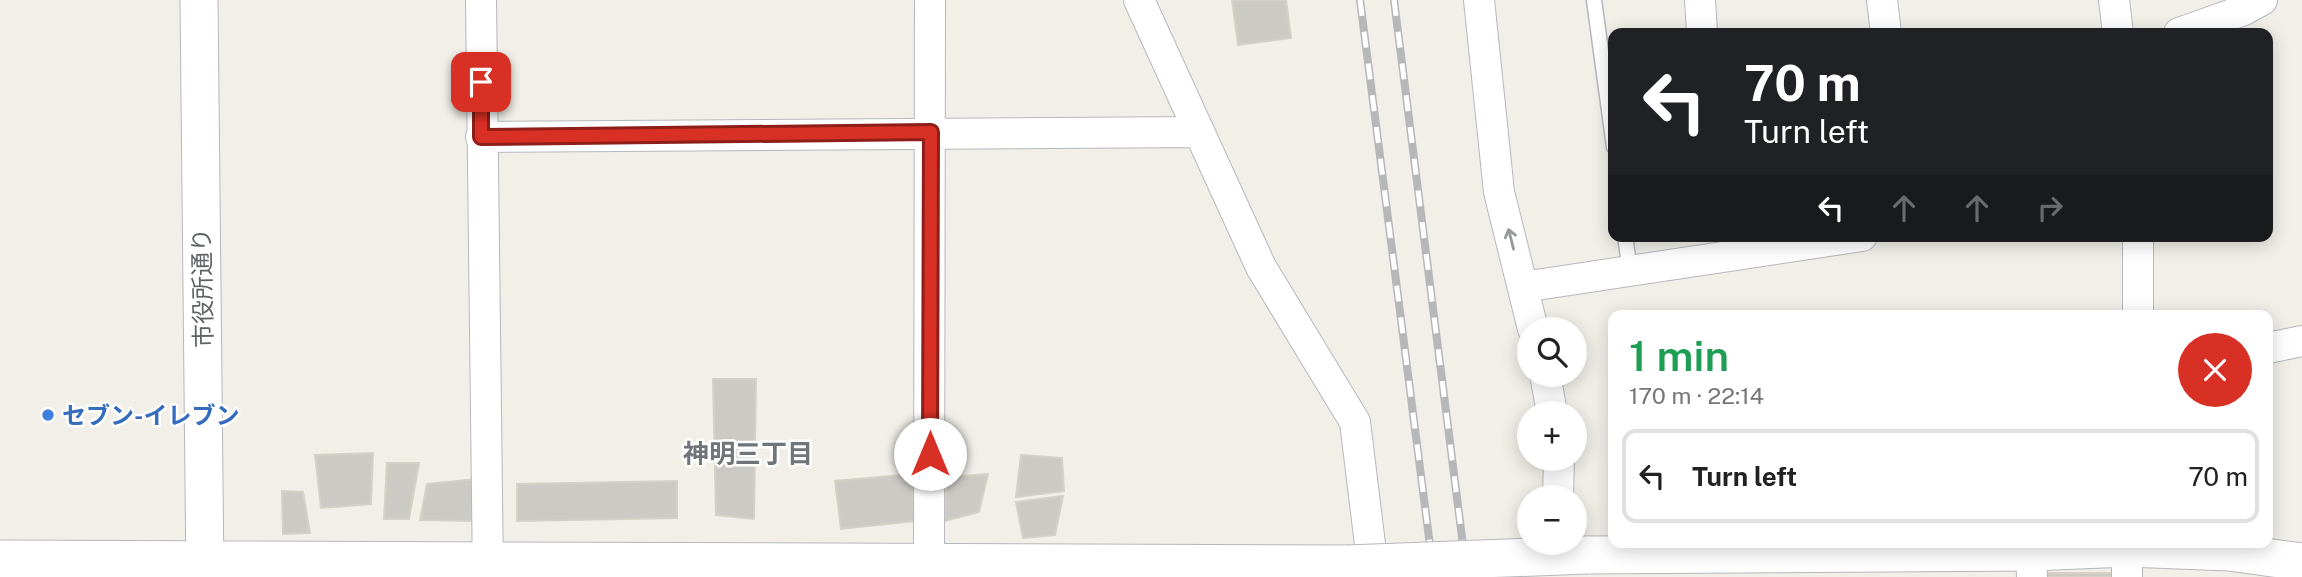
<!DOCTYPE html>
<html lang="en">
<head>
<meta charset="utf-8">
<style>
	:root { --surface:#fff; --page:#f2f2f2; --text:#222; --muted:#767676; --line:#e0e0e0 }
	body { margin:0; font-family:"Public Sans","Noto Sans JP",sans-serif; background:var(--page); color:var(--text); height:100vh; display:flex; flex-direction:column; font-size:26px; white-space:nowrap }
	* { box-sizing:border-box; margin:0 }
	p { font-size:23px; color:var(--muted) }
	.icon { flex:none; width:38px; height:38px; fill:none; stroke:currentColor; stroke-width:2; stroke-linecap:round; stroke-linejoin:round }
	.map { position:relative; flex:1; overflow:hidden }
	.panel { position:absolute; left:1608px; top:310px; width:665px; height:238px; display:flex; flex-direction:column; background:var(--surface); border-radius:14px; box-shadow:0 4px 18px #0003 }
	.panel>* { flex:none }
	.banner { position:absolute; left:1608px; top:28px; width:665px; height:214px; border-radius:14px; box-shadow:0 4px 18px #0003; background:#202124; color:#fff; overflow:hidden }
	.buttons { position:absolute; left:1517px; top:317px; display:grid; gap:14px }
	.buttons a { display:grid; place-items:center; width:70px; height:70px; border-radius:50%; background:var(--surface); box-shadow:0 4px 18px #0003; font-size:35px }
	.pin { position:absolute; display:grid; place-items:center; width:60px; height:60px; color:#fff; margin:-30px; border-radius:14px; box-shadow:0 4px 10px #0006 }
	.me { position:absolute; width:77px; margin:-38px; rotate:0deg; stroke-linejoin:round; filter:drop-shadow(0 0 5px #0008) }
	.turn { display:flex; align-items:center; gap:24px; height:147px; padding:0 21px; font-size:32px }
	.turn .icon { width:91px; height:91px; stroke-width:2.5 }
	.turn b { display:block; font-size:49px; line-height:60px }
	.lanes { display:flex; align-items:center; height:66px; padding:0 21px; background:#0003; justify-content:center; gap:35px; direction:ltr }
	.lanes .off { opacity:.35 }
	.round { display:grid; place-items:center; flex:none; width:74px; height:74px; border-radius:37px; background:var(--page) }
	.overview { display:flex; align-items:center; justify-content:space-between; height:119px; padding:0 21px }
	h1 { font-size:42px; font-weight:600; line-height:52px; color:#1e9e55 }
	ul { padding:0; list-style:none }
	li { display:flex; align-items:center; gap:21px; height:94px; margin:0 14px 10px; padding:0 7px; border:4px solid var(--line); border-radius:14px }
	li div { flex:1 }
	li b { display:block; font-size:26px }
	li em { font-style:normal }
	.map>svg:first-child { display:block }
</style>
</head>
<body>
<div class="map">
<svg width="2302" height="577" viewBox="0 0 2302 577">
	<rect width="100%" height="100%" fill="#f1efe8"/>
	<path fill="#cccac5" stroke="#d6d1c6" stroke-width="2" d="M 1232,0 L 1286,0 L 1291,38 L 1238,45 Z
		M 713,379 L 756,379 L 754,519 L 716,515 Z
		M 373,453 L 371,504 L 321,508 L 315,455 Z
		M 1021,455 L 1062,458 L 1064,491 L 1016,497 Z
		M 387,463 L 419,463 L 409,519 L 384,519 Z
		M 912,474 L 914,521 L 841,529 L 835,481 Z
		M 988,474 L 979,512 L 945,521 L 947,477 Z
		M 476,479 L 476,521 L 420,520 L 427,484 Z
		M 677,481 L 677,518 L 517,521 L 517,484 Z
		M 282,491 L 303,492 L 310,533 L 283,534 Z
		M 1063,496 L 1055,535 L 1023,538 L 1016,502 Z
		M 2042,573 L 2115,573 L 2115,577 L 2042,577 Z"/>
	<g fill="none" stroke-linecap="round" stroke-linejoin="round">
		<g stroke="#b5b8bc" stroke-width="17">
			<path id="service" d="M 1594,0 L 1614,147
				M 1625,236 L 1630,271"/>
		</g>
		<g stroke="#b5b8bc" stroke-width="32">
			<path id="minor" d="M 481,0 L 488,577
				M 1139,0 L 1261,267 L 1355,422 L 1374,577
				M 1479,0 L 1499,192 L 1533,329
				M 1700,0 L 1702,33
				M 1882,0 L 1886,33
				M 2114,0 L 2118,33
				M 2179,33 L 2244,10 L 2262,0
				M 481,137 L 1198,132
				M 1523,287 L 1862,236
				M 2138,315 L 2138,236
				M 2268,348 L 2302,341
				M 1545,374 L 1552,413
				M 1558,497 L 1559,458
				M 2031,552 L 2032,577
				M 929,562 L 930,0
				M 2127,577 L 2127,542"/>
		</g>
		<g stroke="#b5b8bc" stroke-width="39">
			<path id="tertiary" d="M 199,0 L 205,577
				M 1587,555 L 2031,552 L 2127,548 L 2229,552 L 2302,562
				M 0,559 L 1347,564"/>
		</g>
		<use href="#service" stroke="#fff" stroke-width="14"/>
		<use href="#minor" stroke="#fff" stroke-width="30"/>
		<use href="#tertiary" stroke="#fff" stroke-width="37"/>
		<g stroke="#b6b7b8" stroke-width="8">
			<path id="rail" d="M 1360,0 L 1434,577
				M 1394,0 L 1467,577"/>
		</g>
		<use href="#rail" stroke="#fff" stroke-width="5" stroke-dasharray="16" stroke-linecap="butt"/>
		<g stroke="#b5b8bc" stroke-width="39" stroke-linecap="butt">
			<path id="tertiary-bridge" d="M 1347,564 L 1587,555"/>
		</g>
		<use href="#tertiary-bridge" stroke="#fff" stroke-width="37"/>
	</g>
	<defs><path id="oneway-shaft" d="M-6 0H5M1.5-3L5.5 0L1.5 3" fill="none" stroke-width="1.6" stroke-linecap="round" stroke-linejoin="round" transform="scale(1.75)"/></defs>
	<use stroke="#979a9d" href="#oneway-shaft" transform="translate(1511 239) rotate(-104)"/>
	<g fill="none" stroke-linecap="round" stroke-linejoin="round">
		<g stroke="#8d1f18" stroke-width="18">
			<path id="route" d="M 481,82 L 481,137 L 931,132 L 930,454"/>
		</g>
		<use href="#route" stroke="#d93025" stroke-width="12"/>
	</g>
	<circle fill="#3f7fe0" stroke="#fff" stroke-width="2.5" cx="48" cy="415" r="7"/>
	<g text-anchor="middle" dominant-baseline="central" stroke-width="5" stroke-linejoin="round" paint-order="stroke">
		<g font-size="24" fill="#5f6368" stroke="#fff">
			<text transform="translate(202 288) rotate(-91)">市役所通り</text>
		</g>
		<g font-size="24" font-weight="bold" fill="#366cbe" stroke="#fff" text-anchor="start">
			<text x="62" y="415">セブン-イレブン</text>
		</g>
		<g font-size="26" font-weight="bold" fill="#70757a" stroke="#fff">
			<text x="748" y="453">神明三丁目</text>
		</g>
	</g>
</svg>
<div class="buttons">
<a><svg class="icon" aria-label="search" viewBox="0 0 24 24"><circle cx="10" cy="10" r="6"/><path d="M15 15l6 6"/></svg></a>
<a>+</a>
<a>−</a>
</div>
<div class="pin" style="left:481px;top:82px;background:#d93025"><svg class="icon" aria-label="arrive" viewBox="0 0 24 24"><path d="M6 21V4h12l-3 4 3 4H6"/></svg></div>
<svg class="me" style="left:930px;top:454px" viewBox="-20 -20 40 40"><circle r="19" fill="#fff"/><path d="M0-13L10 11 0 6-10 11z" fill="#d93025"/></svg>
<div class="banner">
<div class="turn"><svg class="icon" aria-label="left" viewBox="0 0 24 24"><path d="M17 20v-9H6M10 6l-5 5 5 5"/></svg><div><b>70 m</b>Turn left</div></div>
<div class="lanes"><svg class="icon" aria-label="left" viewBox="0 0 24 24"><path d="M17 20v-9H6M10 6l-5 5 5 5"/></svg><svg class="icon off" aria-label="ahead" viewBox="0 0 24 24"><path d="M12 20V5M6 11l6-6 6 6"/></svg><svg class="icon off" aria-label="ahead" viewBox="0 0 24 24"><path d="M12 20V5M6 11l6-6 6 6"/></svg><svg class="icon off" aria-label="right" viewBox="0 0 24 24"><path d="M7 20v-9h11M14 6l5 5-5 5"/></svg></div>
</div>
<section class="panel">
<div class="overview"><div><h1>1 min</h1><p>170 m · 22:14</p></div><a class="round" style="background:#d93025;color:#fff"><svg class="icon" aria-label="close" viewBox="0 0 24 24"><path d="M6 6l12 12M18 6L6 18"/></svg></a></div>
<ul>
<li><svg class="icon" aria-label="left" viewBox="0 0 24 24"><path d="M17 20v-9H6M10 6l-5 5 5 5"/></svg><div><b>Turn left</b></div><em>70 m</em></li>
</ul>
</section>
</div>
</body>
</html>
